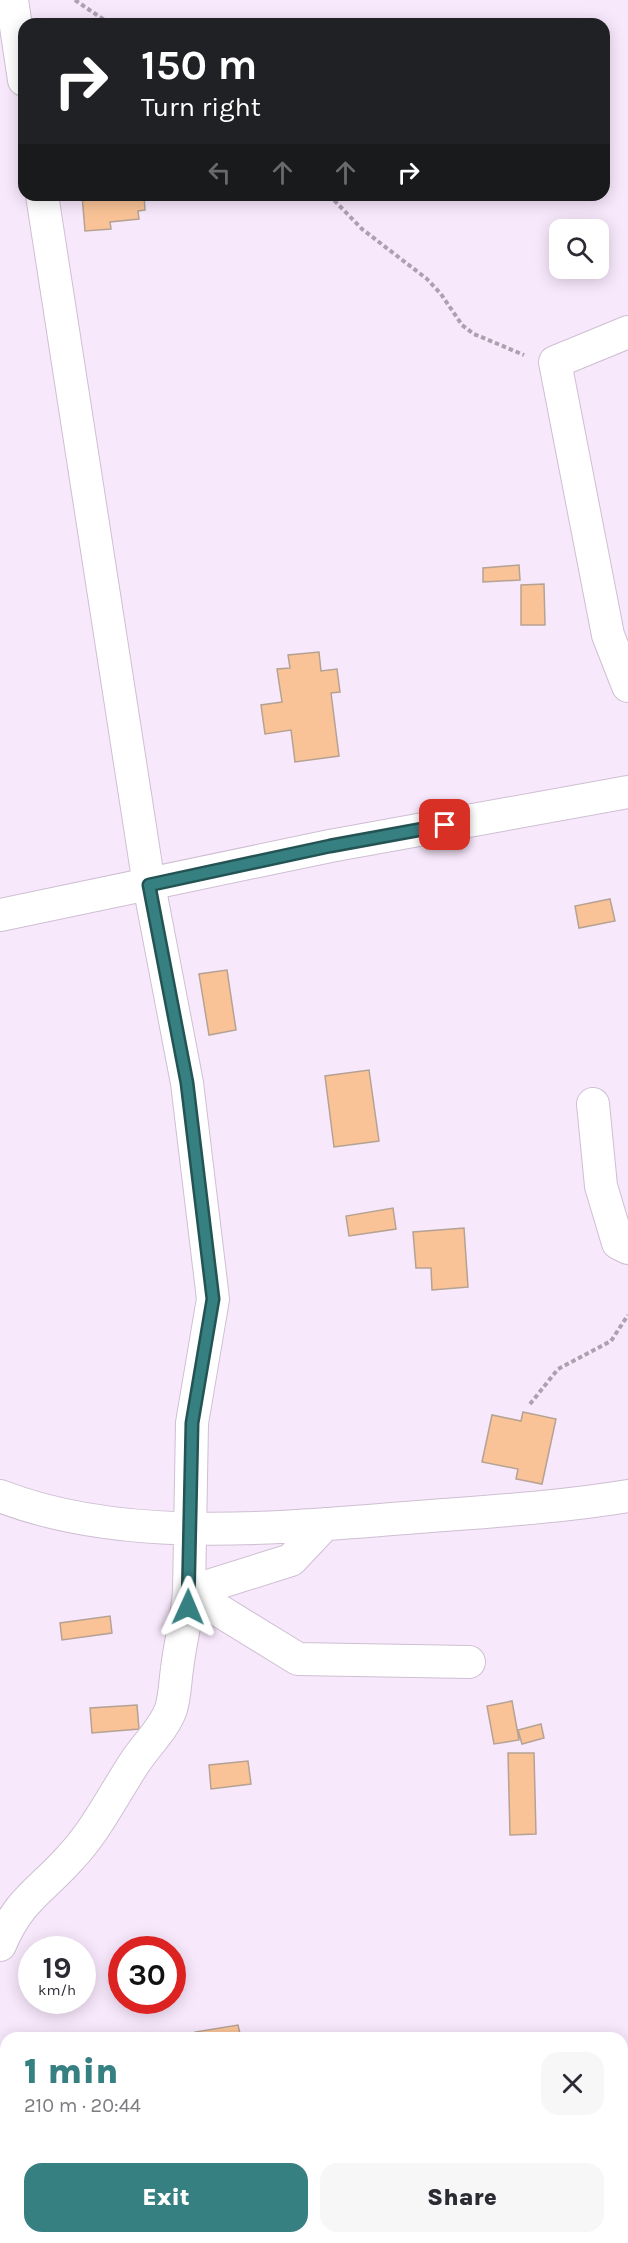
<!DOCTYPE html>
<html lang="en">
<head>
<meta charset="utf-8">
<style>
	:root { --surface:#fff; --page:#f7f7f7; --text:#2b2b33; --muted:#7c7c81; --accent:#378082 }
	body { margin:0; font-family:Karla,sans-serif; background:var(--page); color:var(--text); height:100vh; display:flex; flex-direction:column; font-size:22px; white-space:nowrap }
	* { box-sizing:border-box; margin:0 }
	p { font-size:20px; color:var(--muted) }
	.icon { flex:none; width:33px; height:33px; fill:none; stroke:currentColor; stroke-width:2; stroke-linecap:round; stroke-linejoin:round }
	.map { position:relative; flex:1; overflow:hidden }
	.sheet { position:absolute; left:0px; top:2032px; width:628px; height:212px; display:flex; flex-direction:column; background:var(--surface); border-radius:18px 18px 0 0; box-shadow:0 3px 15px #0003 }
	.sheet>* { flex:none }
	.top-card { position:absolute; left:18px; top:18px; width:592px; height:183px; border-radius:18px; box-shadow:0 3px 15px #0003; background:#202124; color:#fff; overflow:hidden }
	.buttons { position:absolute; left:549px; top:219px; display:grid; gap:12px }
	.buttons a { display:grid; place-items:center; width:60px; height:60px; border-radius:12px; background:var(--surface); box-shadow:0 3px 15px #0003; font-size:30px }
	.speed { position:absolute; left:18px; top:1936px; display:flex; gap:12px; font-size:30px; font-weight:700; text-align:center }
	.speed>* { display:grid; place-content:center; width:78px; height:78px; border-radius:50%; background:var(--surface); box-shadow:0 3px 15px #0003; line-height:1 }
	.speed small { font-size:15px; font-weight:400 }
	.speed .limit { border:9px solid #d22; background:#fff; color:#111 }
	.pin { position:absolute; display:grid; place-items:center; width:51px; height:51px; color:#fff; margin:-26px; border-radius:12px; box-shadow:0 3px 9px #0006 }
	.me { position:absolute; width:66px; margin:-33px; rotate:1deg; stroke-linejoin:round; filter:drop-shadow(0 0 4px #0008) }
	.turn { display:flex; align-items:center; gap:21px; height:126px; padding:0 24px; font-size:27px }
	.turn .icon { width:78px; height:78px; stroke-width:2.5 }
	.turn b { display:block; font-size:42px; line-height:51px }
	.lanes { display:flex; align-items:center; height:57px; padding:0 24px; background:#0003; justify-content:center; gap:30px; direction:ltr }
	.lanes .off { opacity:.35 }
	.round { display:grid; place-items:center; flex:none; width:63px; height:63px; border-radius:18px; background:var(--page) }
	.headline { display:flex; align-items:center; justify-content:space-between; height:102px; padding:0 24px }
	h1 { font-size:36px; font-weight:800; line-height:45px; color:var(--accent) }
	.cta { display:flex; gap:12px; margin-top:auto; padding:12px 24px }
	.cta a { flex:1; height:69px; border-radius:18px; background:var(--accent); color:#fff; font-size:24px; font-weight:800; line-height:69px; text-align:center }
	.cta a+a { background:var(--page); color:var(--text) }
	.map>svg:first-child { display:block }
</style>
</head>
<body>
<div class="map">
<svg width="628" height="2243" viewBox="0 0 628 2243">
	<rect width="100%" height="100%" fill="#f8e8fc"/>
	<path fill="#f9c397" stroke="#b5a293" stroke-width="1.5" d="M 82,195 L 144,195 L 145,210 L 138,211 L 139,219 L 110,222 L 111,229 L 85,231 Z
		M 519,565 L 520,580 L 483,582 L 483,568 Z
		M 544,584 L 545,625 L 521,625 L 521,585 Z
		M 319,652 L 321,671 L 337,669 L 340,692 L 331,693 L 339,756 L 295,762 L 291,730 L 265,734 L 261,705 L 282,702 L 277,669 L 290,668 L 288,655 Z
		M 610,899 L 615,921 L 579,928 L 575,906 Z
		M 227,970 L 236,1030 L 209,1035 L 199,974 Z
		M 369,1070 L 379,1141 L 334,1147 L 325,1076 Z
		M 393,1208 L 396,1229 L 349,1236 L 346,1216 Z
		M 464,1228 L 468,1287 L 432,1290 L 431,1268 L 416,1268 L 413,1232 Z
		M 523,1412 L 556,1419 L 542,1484 L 516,1479 L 518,1469 L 482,1462 L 492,1415 L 521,1421 Z
		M 110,1616 L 112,1633 L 62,1640 L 60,1623 Z
		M 512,1701 L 519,1740 L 494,1744 L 487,1706 Z
		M 137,1705 L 139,1729 L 92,1733 L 90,1708 Z
		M 541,1724 L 544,1738 L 522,1744 L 518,1730 Z
		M 508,1753 L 534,1753 L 536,1834 L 510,1835 Z
		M 248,1761 L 251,1784 L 211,1789 L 209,1765 Z
		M 238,2025 L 241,2038 L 196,2038 L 195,2032 Z
		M 6,2147 L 6,2189 L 0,2190 L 0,2148 Z"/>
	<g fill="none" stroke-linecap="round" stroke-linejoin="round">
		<g stroke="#cebfd2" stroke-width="34">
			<path id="minor" d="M 12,0 L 24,80
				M 42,195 L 149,885 L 187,1083 L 213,1299 L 192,1423 L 189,1592 L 298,1659 L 469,1662
				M 628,332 L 555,362 L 608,635 L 628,686
				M 0,915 L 330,846 L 628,792
				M 593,1104 L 601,1186 L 618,1243 L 628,1248
				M 0,1496 C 124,1544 276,1528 406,1518 C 480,1512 555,1508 628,1496
				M 0,1945 C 19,1899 41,1891 71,1857 C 97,1829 114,1794 135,1762 C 146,1745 164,1729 171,1709 C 175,1696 175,1682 177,1669 C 180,1642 187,1619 189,1592 L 291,1560 L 325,1524"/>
		</g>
		<path stroke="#ada1b0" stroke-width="4" stroke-dasharray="4.5 3" stroke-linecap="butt" d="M 75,0 L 110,24
			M 329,195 L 362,229 L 427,279 L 441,294 L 462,325 L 474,334 L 524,355
			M 530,1404 L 558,1369 L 611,1341 L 628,1315"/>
		<use href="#minor" stroke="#fff" stroke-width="32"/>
	</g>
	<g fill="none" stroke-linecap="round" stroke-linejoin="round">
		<g stroke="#245354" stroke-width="15">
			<path id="route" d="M 188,1607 L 192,1423 L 213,1299 L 187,1083 L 149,885 L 330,846 L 445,825"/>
		</g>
		<use href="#route" stroke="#378082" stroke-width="10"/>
	</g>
</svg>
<div class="buttons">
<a><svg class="icon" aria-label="search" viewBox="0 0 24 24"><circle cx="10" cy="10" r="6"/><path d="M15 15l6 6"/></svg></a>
</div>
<div class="speed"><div>19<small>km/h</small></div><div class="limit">30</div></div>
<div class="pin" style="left:445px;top:825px;background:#d93025"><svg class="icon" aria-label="arrive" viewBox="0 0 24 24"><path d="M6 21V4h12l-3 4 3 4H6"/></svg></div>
<svg class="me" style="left:188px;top:1607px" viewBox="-20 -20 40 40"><path d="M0-17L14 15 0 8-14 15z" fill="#378082" stroke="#fff" stroke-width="4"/></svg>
<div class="top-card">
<div class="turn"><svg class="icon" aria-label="right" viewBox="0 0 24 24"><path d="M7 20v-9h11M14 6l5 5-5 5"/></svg><div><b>150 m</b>Turn right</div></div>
<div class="lanes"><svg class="icon off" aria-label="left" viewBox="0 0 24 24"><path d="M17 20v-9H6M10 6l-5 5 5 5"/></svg><svg class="icon off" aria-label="ahead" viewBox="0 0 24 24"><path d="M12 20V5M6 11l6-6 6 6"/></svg><svg class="icon off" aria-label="ahead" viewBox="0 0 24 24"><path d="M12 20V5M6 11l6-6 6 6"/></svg><svg class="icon" aria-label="right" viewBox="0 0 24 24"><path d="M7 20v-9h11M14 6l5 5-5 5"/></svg></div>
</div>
<section class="sheet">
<div class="headline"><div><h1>1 min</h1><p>210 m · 20:44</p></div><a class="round"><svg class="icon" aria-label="close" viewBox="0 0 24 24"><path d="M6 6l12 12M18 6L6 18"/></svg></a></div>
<div class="cta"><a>Exit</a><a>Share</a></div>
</section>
</div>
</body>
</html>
